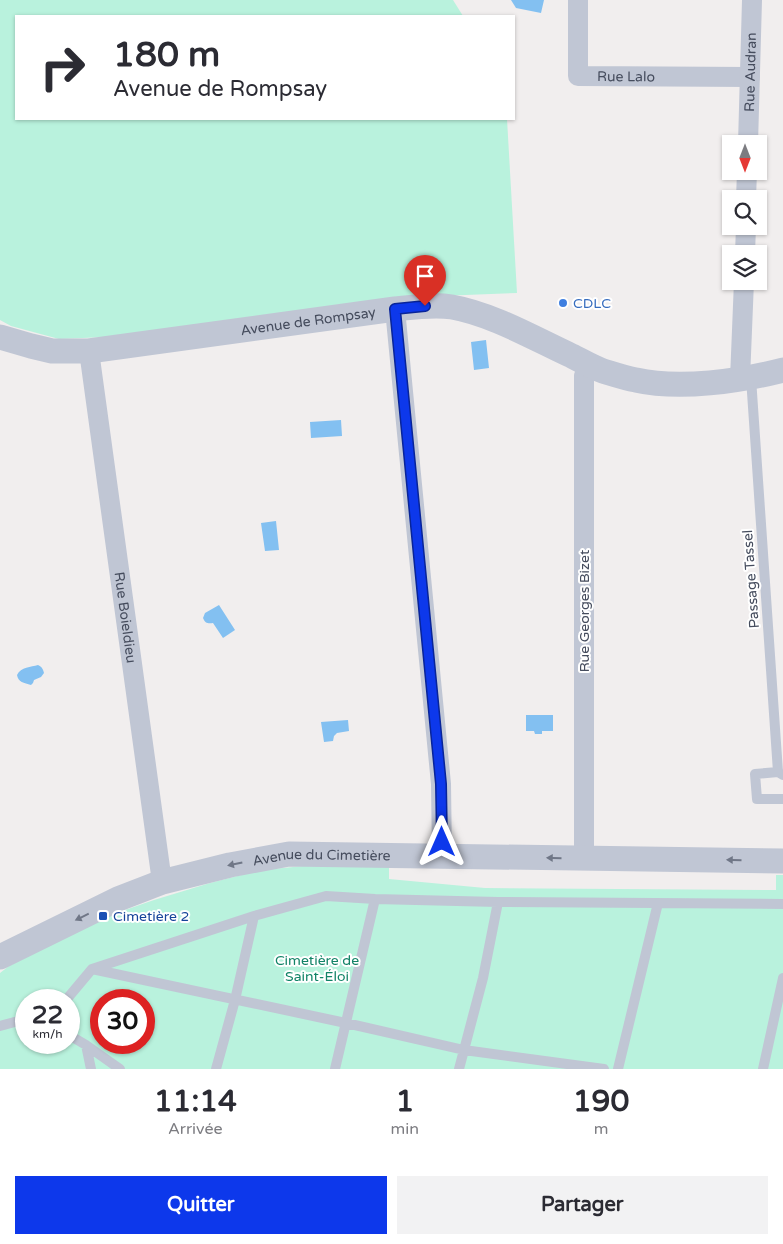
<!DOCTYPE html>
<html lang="fr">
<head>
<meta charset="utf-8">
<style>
	:root { --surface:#fff; --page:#f2f2f3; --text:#2b2b33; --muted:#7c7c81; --accent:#0d38eb }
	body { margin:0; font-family:"Varela Round",sans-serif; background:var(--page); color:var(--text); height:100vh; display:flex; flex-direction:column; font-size:19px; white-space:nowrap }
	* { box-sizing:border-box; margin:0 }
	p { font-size:16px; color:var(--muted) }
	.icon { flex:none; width:28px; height:28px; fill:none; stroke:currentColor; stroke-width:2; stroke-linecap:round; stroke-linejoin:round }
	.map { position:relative; height:1069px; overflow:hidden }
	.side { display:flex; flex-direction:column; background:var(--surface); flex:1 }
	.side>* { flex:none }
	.hud { position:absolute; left:15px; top:15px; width:500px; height:105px; border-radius:0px; box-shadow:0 1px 4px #0004; background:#fff; color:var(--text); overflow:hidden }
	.needle { width:32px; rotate:180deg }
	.buttons { position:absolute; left:722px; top:135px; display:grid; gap:10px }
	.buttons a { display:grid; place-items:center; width:45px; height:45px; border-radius:0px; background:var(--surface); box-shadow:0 1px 4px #0004; font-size:25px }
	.speed { position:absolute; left:15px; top:989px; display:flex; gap:10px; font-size:25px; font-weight:700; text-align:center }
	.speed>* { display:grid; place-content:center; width:65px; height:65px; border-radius:50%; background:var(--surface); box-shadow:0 1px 4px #0004; line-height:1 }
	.speed small { font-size:12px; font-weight:400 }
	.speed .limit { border:8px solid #d22; background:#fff; color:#111 }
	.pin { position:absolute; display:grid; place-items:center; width:42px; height:42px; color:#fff; margin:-51px -21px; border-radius:50% 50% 50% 0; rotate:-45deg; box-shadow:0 0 5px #0007 }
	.pin .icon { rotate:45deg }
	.me { position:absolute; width:55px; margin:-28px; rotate:0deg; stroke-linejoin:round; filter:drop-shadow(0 0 4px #0008) }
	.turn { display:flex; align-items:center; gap:18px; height:105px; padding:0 15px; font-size:22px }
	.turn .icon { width:65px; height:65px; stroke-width:2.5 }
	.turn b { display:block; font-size:35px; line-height:42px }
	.eta { display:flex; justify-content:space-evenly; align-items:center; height:85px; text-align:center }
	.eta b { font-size:30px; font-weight:800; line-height:35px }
	.button { display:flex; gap:10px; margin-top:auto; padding:10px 15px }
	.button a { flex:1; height:58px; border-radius:0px; background:var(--accent); color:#fff; font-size:20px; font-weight:800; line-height:58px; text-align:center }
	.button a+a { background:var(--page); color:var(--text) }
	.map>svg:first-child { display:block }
</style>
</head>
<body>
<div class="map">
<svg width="783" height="1069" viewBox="0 0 783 1069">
	<rect width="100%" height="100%" fill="#f1eeee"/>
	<path fill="#b9f2dd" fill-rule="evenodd" d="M 0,0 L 453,0 L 463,16 L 16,16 L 16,119 L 507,119 L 517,293 L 389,298 L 106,337 L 59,339 L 11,326 L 0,320 Z
		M 304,866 L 389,867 L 389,879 L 485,888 L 776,890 L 776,875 L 783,875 L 783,1069 L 0,1069 L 0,973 L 9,966 L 70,934 L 125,910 L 154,900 L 210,883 L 261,870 ZM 26,1000 L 69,1000 L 69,1042 L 26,1042 ZM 101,1000 L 144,1000 L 144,1042 L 101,1042 Z"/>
	<path fill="#83c0f1" d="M 511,0 L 544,0 L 541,13 L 516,8 Z
		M 486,340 L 489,368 L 474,370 L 471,342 Z
		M 341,420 L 342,436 L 311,438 L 310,422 Z
		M 276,521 L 279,550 L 265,551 L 261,523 Z
		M 219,605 L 235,630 L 223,638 L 213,623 C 208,624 205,623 203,618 L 205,613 Z
		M 38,665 C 42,667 43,669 44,673 L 41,677 L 34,680 L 33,683 L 31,685 C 24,683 18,682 17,675 C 21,667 31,667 38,665 Z
		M 526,715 L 553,715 L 553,731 L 542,731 L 542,734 L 535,734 L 534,731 L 526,731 Z
		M 348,720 L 349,731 L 337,733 L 334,736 L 333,741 L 324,742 L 321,722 Z"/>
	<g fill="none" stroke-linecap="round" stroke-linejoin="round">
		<path stroke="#c0c6d4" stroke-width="10" d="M 751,378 L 778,772 L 783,775
			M 778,772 L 755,774 L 757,799 L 783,799
			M 92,969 L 346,1023 L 464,1050 L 604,1069
			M 66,1000 L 92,969 L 254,916 L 326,896 L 375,899 L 498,902
			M 0,1026 L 26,1019
			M 69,1035 L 86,1045 L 120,1069
			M 86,1045 L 91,1069
			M 216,1069 L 235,1000 L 254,916
			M 335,1069 L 375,899
			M 459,1069 L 483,978 L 498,902 L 783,904
			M 618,1069 L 658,903
			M 763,1069 L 783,978"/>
		<g stroke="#c0c6d4" stroke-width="20">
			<path id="s1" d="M 578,0 L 578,76 L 750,77"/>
			<path id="s2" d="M 748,144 L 752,0"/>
			<path d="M 746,199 L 747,171"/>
			<path d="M 745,254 L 746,226"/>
			<path d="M 395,309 L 441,784 L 442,856"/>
			<path id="s3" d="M 89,351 L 162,882"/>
			<path d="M 740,379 L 744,281"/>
			<path d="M 584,858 L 584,376 L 589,365"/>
		</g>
		<g stroke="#c0c6d4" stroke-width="25">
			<path id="s4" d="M 0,337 L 31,346 L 52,351 L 89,351 L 395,309 C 414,307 434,304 452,307 C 492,314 535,339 572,356 C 582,361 592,367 603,371 C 613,374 625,378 636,380 C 680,390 740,381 783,370"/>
			<path id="s5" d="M 0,957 L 118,899 L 162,882 L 230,865 L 289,854 L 783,861"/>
		</g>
	</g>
	<defs><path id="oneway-solid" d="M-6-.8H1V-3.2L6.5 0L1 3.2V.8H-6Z" transform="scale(1.25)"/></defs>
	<g fill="#707787">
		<use href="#oneway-solid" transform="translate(554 858) rotate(-179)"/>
		<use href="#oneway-solid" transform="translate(734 860) rotate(-179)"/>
		<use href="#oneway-solid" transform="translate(235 864) rotate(168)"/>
		<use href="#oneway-solid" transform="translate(82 917) rotate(154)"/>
	</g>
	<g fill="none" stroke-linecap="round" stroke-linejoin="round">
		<g stroke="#082499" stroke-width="12">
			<path id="route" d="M 425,306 L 395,309 L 441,784 L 442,842"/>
		</g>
		<use href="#route" stroke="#0d38eb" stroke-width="9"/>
	</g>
	<circle fill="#3f7fe0" stroke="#fff" stroke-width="2" cx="563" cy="303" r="5"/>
	<rect fill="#1a4fb4" stroke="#fff" stroke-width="2" x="98" y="911" width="10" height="10" rx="2.5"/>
	<g text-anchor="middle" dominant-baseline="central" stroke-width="4" stroke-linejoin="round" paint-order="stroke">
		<g font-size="14" fill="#454c5d" stroke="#fff">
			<text stroke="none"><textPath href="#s2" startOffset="72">Rue Audran</textPath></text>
			<text stroke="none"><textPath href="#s1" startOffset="124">Rue Lalo</textPath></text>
			<text stroke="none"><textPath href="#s4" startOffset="312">Avenue de Rompsay</textPath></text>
			<text transform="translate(751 579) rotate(-94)">Passage Tassel</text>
			<text transform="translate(584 611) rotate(-90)">Rue Georges Bizet</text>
			<text stroke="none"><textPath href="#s3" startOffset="269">Rue Boieldieu</textPath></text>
			<text stroke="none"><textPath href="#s5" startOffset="341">Avenue du Cimetière</textPath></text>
		</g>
		<g font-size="14" fill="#366cbe" stroke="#fff" text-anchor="start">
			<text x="573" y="303">CDLC</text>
		</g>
		<g font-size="14" fill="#164399" stroke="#fff" text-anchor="start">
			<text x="113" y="916">Cimetière 2</text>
		</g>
		<g font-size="14" fill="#118366" stroke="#fff">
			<text x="317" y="960">Cimetière de<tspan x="317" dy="16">Saint-Éloi</tspan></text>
		</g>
	</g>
</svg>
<div class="buttons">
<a><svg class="needle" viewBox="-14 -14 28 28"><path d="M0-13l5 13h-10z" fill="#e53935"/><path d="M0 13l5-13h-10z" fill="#7c7c81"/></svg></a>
<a><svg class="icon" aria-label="search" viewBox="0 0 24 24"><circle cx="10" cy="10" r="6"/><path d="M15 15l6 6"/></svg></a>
<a><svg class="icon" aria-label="layers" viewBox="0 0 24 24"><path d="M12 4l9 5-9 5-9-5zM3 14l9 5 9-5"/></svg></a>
</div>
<div class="speed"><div>22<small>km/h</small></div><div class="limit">30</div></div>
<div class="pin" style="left:425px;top:306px;background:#d93025"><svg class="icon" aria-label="arrive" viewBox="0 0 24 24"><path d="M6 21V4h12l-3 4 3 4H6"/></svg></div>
<svg class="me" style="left:442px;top:842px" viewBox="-20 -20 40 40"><path d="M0-17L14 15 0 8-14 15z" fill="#0d38eb" stroke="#fff" stroke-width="4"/></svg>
<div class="hud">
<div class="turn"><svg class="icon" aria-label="right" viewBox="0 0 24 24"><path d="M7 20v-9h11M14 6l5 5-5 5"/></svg><div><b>180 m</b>Avenue de Rompsay</div></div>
</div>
</div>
<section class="side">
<div class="eta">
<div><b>11:14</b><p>Arrivée</p></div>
<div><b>1</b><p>min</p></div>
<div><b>190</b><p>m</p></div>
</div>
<div class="button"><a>Quitter</a><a>Partager</a></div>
</section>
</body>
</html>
